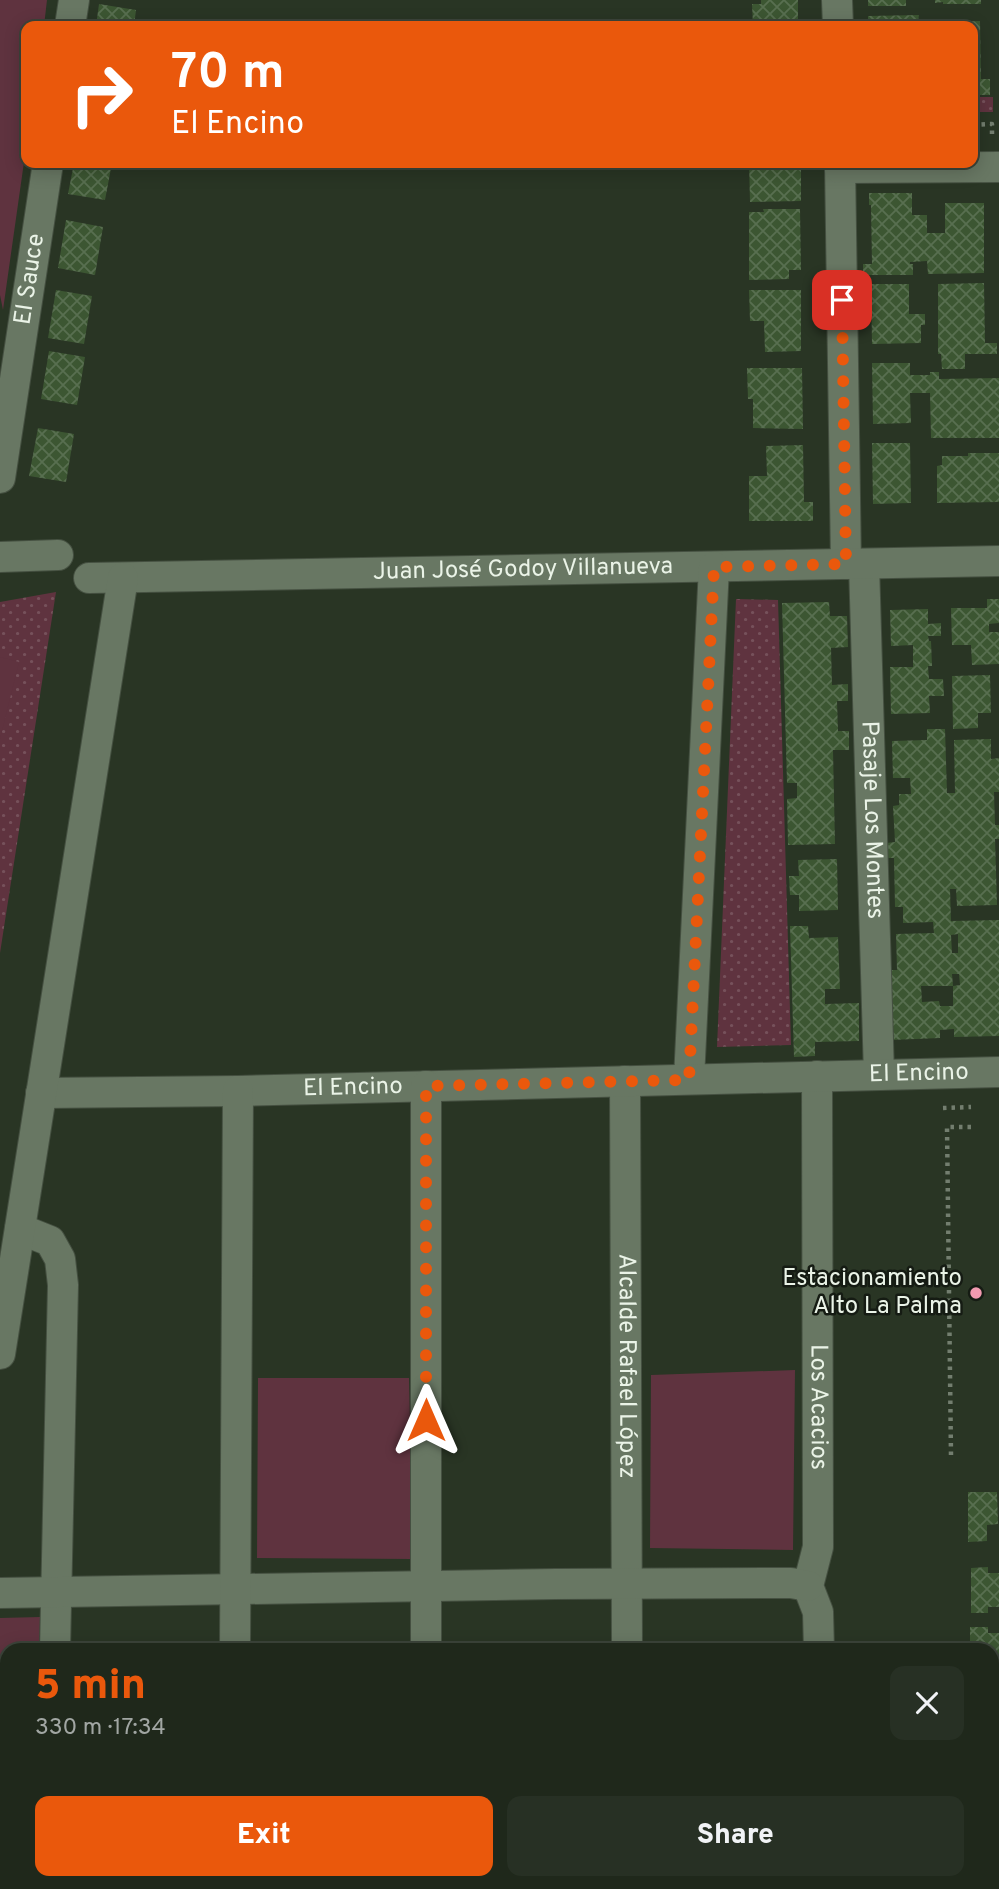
<!DOCTYPE html>
<html lang="en">
<head>
<meta charset="utf-8">
<style>
	:root { --surface:#1f281b; --page:#273024; --text:#f1f3f6; --muted:#a1a6a3; --line:#3c443a; --accent:#ea580c }
	body { margin:0; font-family:Overpass,sans-serif; background:var(--page); color:var(--text); height:100vh; display:flex; flex-direction:column; font-size:26px; white-space:nowrap }
	* { box-sizing:border-box; margin:0 }
	p { font-size:23px; color:var(--muted) }
	.icon { flex:none; width:38px; height:38px; fill:none; stroke:currentColor; stroke-width:2; stroke-linecap:round; stroke-linejoin:round }
	.map { position:relative; flex:1; overflow:hidden }
	.details { position:absolute; left:0px; top:1643px; width:999px; height:247px; display:flex; flex-direction:column; background:var(--surface); border-radius:21px 21px 0 0; box-shadow:0 4px 18px #0003,0 0 0 2px var(--line) }
	.details>* { flex:none }
	.top-card { position:absolute; left:21px; top:21px; width:957px; height:147px; border-radius:14px; box-shadow:0 4px 18px #0003,0 0 0 2px var(--line); background:#ea580c; color:#fff; overflow:hidden }
	.pin { position:absolute; display:grid; place-items:center; width:60px; height:60px; color:#fff; margin:-30px; border-radius:14px; box-shadow:0 4px 10px #0006 }
	.me { position:absolute; width:77px; margin:-38px; rotate:0deg; stroke-linejoin:round; filter:drop-shadow(0 0 5px #0008) }
	.turn { display:flex; align-items:center; gap:24px; height:147px; padding:0 35px; font-size:32px }
	.turn .icon { width:91px; height:91px; stroke-width:2.5 }
	.turn b { display:block; font-size:49px; line-height:60px }
	.round { display:grid; place-items:center; flex:none; width:74px; height:74px; border-radius:14px; background:var(--page) }
	.headline { display:flex; align-items:center; justify-content:space-between; height:119px; padding:0 35px }
	h1 { font-size:42px; font-weight:800; line-height:52px; color:var(--accent) }
	.primary-button { display:flex; gap:14px; margin-top:auto; padding:14px 35px }
	.primary-button a { flex:1; height:80px; border-radius:14px; background:var(--accent); color:#fff; font-size:28px; font-weight:800; line-height:80px; text-align:center }
	.primary-button a+a { background:var(--page); color:var(--text) }
	.map>svg:first-child { display:block }
</style>
</head>
<body>
<div class="map">
<svg width="999" height="1889" viewBox="0 0 999 1889">
	<defs>
		<pattern id="grass-dots" width="8" height="8" patternUnits="userSpaceOnUse" patternTransform="scale(1.75)"><rect width="8" height="8" fill="#5f333f"/><path d="M2 2h.1M6 6h.1" fill="none" stroke="#76515b" stroke-width="1.8" stroke-linecap="round"/></pattern>
		<pattern id="building-cross-hatch" width="8" height="8" patternUnits="userSpaceOnUse" patternTransform="scale(1.75)"><rect width="8" height="8" fill="#3c5632"/><path d="M0 0l8 8M0 8l8-8" fill="none" stroke="#586f50"/></pattern>
	</defs>
	<rect width="100%" height="100%" fill="#293524"/>
	<path fill="url(#grass-dots)" d="M 973,97 L 993,97 L 993,112 L 973,112 Z
		M 56,592 L 0,953 L 0,602 Z
		M 736,599 L 778,600 L 791,1045 L 717,1047 Z"/>
	<path fill="#5f333f" d="M 0,0 L 47,0 L 44,26 L 26,26 L 26,148 L 3,310 L 0,295 Z
		M 0,657 L 19,662 L 0,739 Z
		M 795,1370 L 793,1550 L 650,1548 L 651,1375 Z
		M 258,1378 L 409,1378 L 413,1559 L 257,1558 Z
		M 40,1617 L 39,1650 L 7,1650 L 7,1883 L 34,1883 L 34,1889 L 0,1889 L 0,1618 Z"/>
	<path fill="url(#building-cross-hatch)" fill-rule="evenodd" d="M 761,0 L 798,0 L 798,26 L 753,26 L 752,4 L 761,4 Z
		M 868,0 L 906,0 L 906,6 L 868,6 Z
		M 935,0 L 981,0 L 981,4 L 943,4 L 943,2 L 935,3 Z
		M 99,4 L 136,10 L 134,26 L 96,26 Z
		M 919,15 L 918,21 L 922,21 L 922,26 L 868,26 L 868,16 Z
		M 980,21 L 981,79 L 990,79 L 990,95 L 973,95 L 973,26 L 942,26 L 942,22 Z
		M 74,163 L 112,163 L 105,200 L 68,194 Z
		M 749,163 L 801,163 L 801,201 L 750,202 Z
		M 869,193 L 912,193 L 912,215 L 927,215 L 927,233 L 945,233 L 945,203 L 984,203 L 984,273 L 928,274 L 927,261 L 910,262 L 910,264 L 913,264 L 913,275 L 863,275 L 863,264 L 872,264 L 871,205 L 869,205 Z
		M 763,209 L 800,209 L 801,270 L 789,270 L 789,279 L 749,280 L 749,212 L 764,212 Z
		M 66,220 L 103,227 L 95,275 L 58,268 Z
		M 984,283 L 985,343 L 997,343 L 997,354 L 965,354 L 965,369 L 942,369 L 941,354 L 938,354 L 938,284 Z
		M 871,284 L 909,284 L 909,314 L 925,314 L 925,325 L 921,325 L 921,343 L 872,344 Z
		M 56,290 L 92,296 L 84,344 L 48,338 Z
		M 749,290 L 801,290 L 801,351 L 765,352 L 764,321 L 750,321 Z
		M 49,351 L 85,357 L 77,405 L 41,399 Z
		M 872,363 L 910,363 L 910,375 L 930,375 L 930,372 L 939,372 L 939,379 L 999,378 L 999,438 L 931,438 L 930,393 L 910,393 L 911,423 L 873,424 Z
		M 747,368 L 802,368 L 803,429 L 753,428 L 753,399 L 748,399 Z
		M 38,428 L 74,434 L 66,482 L 29,476 Z
		M 872,443 L 910,443 L 911,503 L 873,504 Z
		M 803,445 L 804,502 L 813,502 L 813,521 L 749,521 L 749,476 L 767,476 L 766,446 Z
		M 968,453 L 999,453 L 999,502 L 937,503 L 937,466 L 942,465 L 942,456 L 968,456 Z
		M 987,599 L 999,599 L 999,623 L 989,624 L 989,632 L 999,632 L 999,664 L 972,665 L 971,645 L 952,645 L 951,608 L 987,608 Z
		M 829,602 L 830,616 L 847,616 L 848,647 L 831,648 L 832,685 L 848,684 L 848,701 L 837,701 L 838,731 L 849,731 L 849,750 L 833,750 L 835,844 L 788,845 L 787,799 L 797,798 L 797,783 L 787,783 L 782,603 Z
		M 928,609 L 928,624 L 941,623 L 941,636 L 928,636 L 929,641 L 931,641 L 932,666 L 928,666 L 929,679 L 943,679 L 944,696 L 929,696 L 930,713 L 891,714 L 890,667 L 913,667 L 913,645 L 891,646 L 890,610 Z
		M 990,675 L 991,713 L 978,713 L 978,728 L 953,729 L 952,676 Z
		M 927,729 L 945,729 L 947,793 L 955,793 L 954,740 L 991,739 L 991,759 L 999,758 L 999,792 L 994,792 L 995,825 L 999,825 L 999,839 L 995,839 L 997,905 L 957,906 L 956,889 L 950,889 L 951,921 L 999,920 L 999,1036 L 954,1037 L 954,1029 L 940,1030 L 940,1038 L 891,1040 L 889,970 L 897,970 L 896,934 L 934,933 L 933,922 L 903,923 L 903,907 L 895,907 L 894,858 L 887,858 L 886,843 L 895,842 L 893,806 L 899,805 L 899,794 L 911,794 L 910,778 L 893,778 L 892,741 L 927,740 ZM 958,934 L 958,953 L 952,953 L 951,935 ZM 952,974 L 959,974 L 960,985 L 953,986 ZM 921,986 L 953,986 L 953,1006 L 940,1006 L 939,1001 L 922,1002 Z
		M 837,859 L 838,910 L 799,911 L 799,895 L 790,895 L 789,876 L 799,876 L 798,860 Z
		M 790,926 L 808,926 L 809,938 L 838,937 L 840,989 L 825,989 L 825,1004 L 859,1003 L 859,1041 L 815,1042 L 815,1056 L 794,1057 Z
		M 968,1492 L 997,1492 L 998,1524 L 987,1525 L 987,1541 L 968,1542 Z
		M 988,1567 L 988,1573 L 999,1573 L 999,1607 L 988,1607 L 988,1613 L 971,1613 L 971,1568 Z
		M 970,1627 L 988,1627 L 988,1633 L 999,1633 L 999,1666 L 992,1666 L 992,1650 L 970,1650 Z
		M 992,1692 L 999,1692 L 999,1726 L 992,1726 Z
		M 992,1752 L 999,1752 L 999,1785 L 992,1785 Z
		M 992,1811 L 999,1811 L 999,1845 L 992,1845 Z
		M 992,1871 L 999,1871 L 999,1889 L 969,1889 L 969,1883 L 992,1883 Z"/>
	<g fill="none" stroke-linecap="round" stroke-linejoin="round">
		<g stroke="#455041" stroke-width="32">
			<g id="minor">
				<path d="M 837,0 L 838,26"/>
				<path d="M 70,26 L 74,0"/>
				<path d="M 840,163 L 846,564"/>
				<path d="M 840,168 L 999,167"/>
				<path id="s1" d="M 0,478 L 48,163"/>
				<path d="M 0,557 L 58,555"/>
				<path id="s2" d="M 864,564 L 879,1075"/>
				<path id="s3" d="M 89,578 L 999,561"/>
				<path id="s4" d="M 817,1076 L 818,1547 L 808,1586 L 818,1612 L 819,1650"/>
				<path d="M 689,1079 L 714,567"/>
				<path id="s5" d="M 625,1081 L 627,1650"/>
				<path id="s6" d="M 41,1093 L 238,1091 L 999,1072"/>
				<path d="M 20,1229 L 50,1241 L 60,1259 L 63,1285 L 55,1650"/>
				<path d="M 0,1354 L 123,578"/>
				<path d="M 0,1593 L 556,1584 L 791,1583 L 808,1586"/>
				<path d="M 235,1650 L 238,1091"/>
				<path d="M 426,1650 L 426,1086"/>
				<path d="M 628,1883 L 628,1889"/>
				<path d="M 821,1883 L 821,1889"/>
				<path d="M 50,1889 L 50,1883"/>
				<path d="M 234,1889 L 234,1883"/>
				<path d="M 425,1889 L 425,1883"/>
			</g>
		</g>
		<path stroke="#737e6f" stroke-width="4.5" stroke-dasharray="3.5 5" stroke-linecap="butt" d="M 973,125 L 992,124 L 992,139
			M 943,1108 L 971,1107
			M 951,1455 L 947,1127 L 973,1127"/>
		<use href="#minor" stroke="#687763" stroke-width="30"/>
	</g>
	<g fill="none" stroke-linecap="round" stroke-linejoin="round">
		<path stroke="#ea580c" stroke-width="12" stroke-dasharray="0 21.6" d="M 426,1420 L 426,1086 L 689,1080 L 714,567 L 846,564 L 842,300"/>
	</g>
	<circle fill="#f29ab0" stroke="#151b13" stroke-width="2.5" cx="976" cy="1293" r="7"/>
	<g text-anchor="middle" dominant-baseline="central" stroke-width="5" stroke-linejoin="round" paint-order="stroke">
		<g font-size="24" fill="#eaf3e7" stroke="#151b13">
			<text stroke="none"><textPath href="#s1" startOffset="201">El Sauce</textPath></text>
			<text stroke="none"><textPath href="#s3" startOffset="434">Juan José Godoy Villanueva</textPath></text>
			<text stroke="none"><textPath href="#s2" startOffset="256">Pasaje Los Montes</textPath></text>
			<text stroke="none"><textPath href="#s6" startOffset="878">El Encino</textPath></text>
			<text stroke="none"><textPath href="#s6" startOffset="312">El Encino</textPath></text>
			<text stroke="none"><textPath href="#s5" startOffset="285">Alcalde Rafael López</textPath></text>
			<text stroke="none"><textPath href="#s4" startOffset="331">Los Acacios</textPath></text>
		</g>
		<g font-size="24" fill="#eaf3e7" stroke="#151b13" text-anchor="end">
			<text x="962" y="1279">Estacionamiento<tspan x="962" dy="28">Alto La Palma</tspan></text>
		</g>
	</g>
</svg>
<div class="pin" style="left:842px;top:300px;background:#d93025"><svg class="icon" aria-label="arrive" viewBox="0 0 24 24"><path d="M6 21V4h12l-3 4 3 4H6"/></svg></div>
<svg class="me" style="left:426px;top:1420px" viewBox="-20 -20 40 40"><path d="M0-17L14 15 0 8-14 15z" fill="#ea580c" stroke="#fff" stroke-width="4"/></svg>
<div class="top-card">
<div class="turn"><svg class="icon" aria-label="right" viewBox="0 0 24 24"><path d="M7 20v-9h11M14 6l5 5-5 5"/></svg><div><b>70 m</b>El Encino</div></div>
</div>
<section class="details">
<div class="headline"><div><h1>5 min</h1><p>330 m · 17:34</p></div><a class="round"><svg class="icon" aria-label="close" viewBox="0 0 24 24"><path d="M6 6l12 12M18 6L6 18"/></svg></a></div>
<div class="primary-button"><a>Exit</a><a>Share</a></div>
</section>
</div>
</body>
</html>
